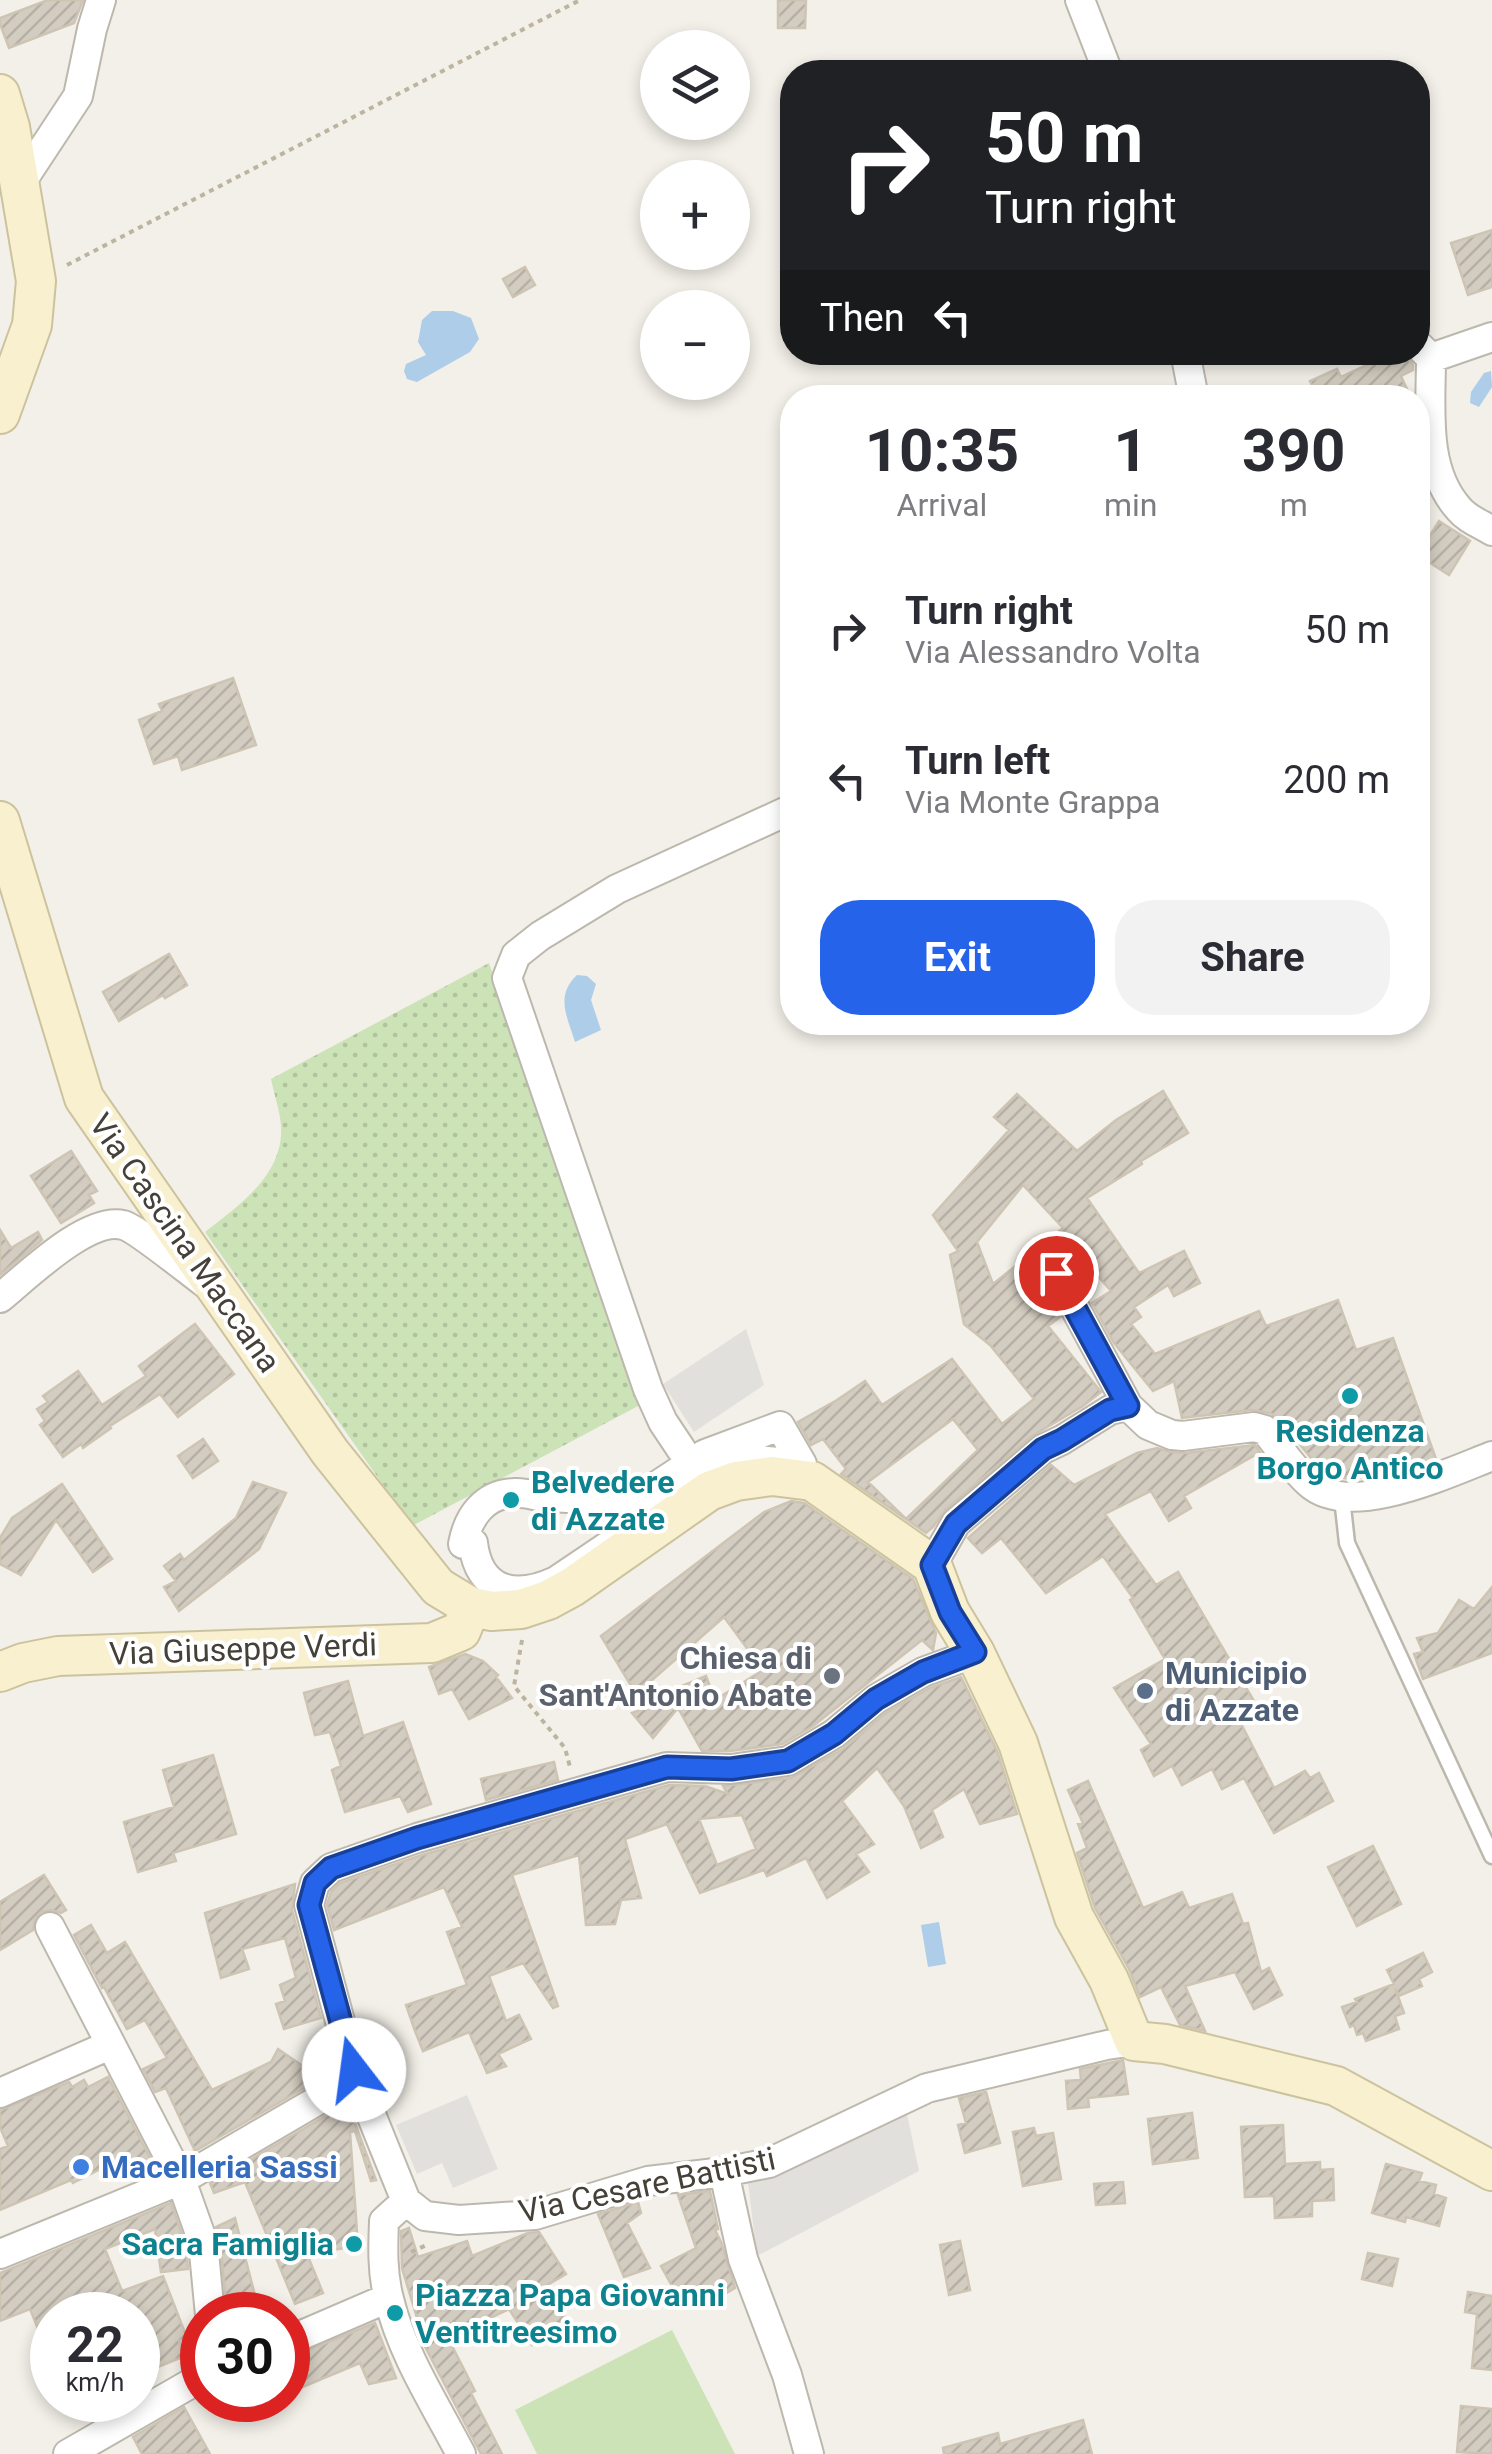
<!DOCTYPE html>
<html lang="en">
<head>
<meta charset="utf-8">
<style>
	:root { --surface:#fff; --page:#f2f2f3; --text:#2b2b33; --muted:#7c7c81; --accent:#2563eb }
	body { margin:0; font-family:Roboto,sans-serif; background:var(--page); color:var(--text); height:100vh; display:flex; flex-direction:column; font-size:38px; white-space:nowrap }
	* { box-sizing:border-box; margin:0 }
	p { font-size:32px; color:var(--muted) }
	.icon { flex:none; width:55px; height:55px; fill:none; stroke:currentColor; stroke-width:2; stroke-linecap:round; stroke-linejoin:round }
	.map { position:relative; flex:1; overflow:hidden }
	.details { position:absolute; left:780px; top:385px; width:650px; height:650px; display:flex; flex-direction:column; background:var(--surface); border-radius:40px; box-shadow:0 5px 15px #0003 }
	.details>* { flex:none }
	.guide { position:absolute; left:780px; top:60px; width:650px; height:305px; border-radius:40px; box-shadow:0 5px 15px #0003; background:#202124; color:#fff; overflow:hidden }
	.buttons { position:absolute; left:640px; top:30px; display:grid; gap:20px }
	.buttons a { display:grid; place-items:center; width:110px; height:110px; border-radius:50%; background:var(--surface); box-shadow:0 5px 15px #0003; font-size:50px }
	.speed { position:absolute; left:30px; top:2292px; display:flex; gap:20px; font-size:50px; font-weight:700; text-align:center }
	.speed>* { display:grid; place-content:center; width:130px; height:130px; border-radius:50%; background:var(--surface); box-shadow:0 5px 15px #0003; line-height:1 }
	.speed small { font-size:25px; font-weight:400 }
	.speed .limit { border:15px solid #d22; background:#fff; color:#111 }
	.pin { position:absolute; display:grid; place-items:center; width:85px; height:85px; color:#fff; margin:-42px; border:5px solid #fff; border-radius:50%; box-shadow:0 2px 10px #0007 }
	.me { position:absolute; width:110px; margin:-55px; rotate:345deg; stroke-linejoin:round; filter:drop-shadow(0 0 8px #0008) }
	.turn { display:flex; align-items:center; gap:35px; height:210px; padding:0 40px; font-size:45px }
	.turn .icon { width:130px; height:130px; stroke-width:2.5 }
	.turn b { display:block; font-size:70px; line-height:85px }
	.then { display:flex; align-items:center; height:95px; padding:0 40px; background:#0003; gap:20px; font-size:38px }
	.eta { display:flex; justify-content:space-evenly; align-items:center; height:170px; text-align:center }
	.eta b { font-size:60px; font-weight:700; line-height:70px }
	.cta { display:flex; gap:20px; margin-top:auto; padding:20px 40px }
	.cta a { flex:1; height:115px; border-radius:40px; background:var(--accent); color:#fff; font-size:40px; font-weight:700; line-height:115px; text-align:center }
	.cta a+a { background:var(--page); color:var(--text) }
	ul { padding:0; list-style:none }
	li { display:flex; align-items:center; gap:30px; height:150px; padding:0 40px }
	li div { flex:1 }
	li b { display:block; font-size:38px }
	li em { font-style:normal }
	.map>svg:first-child { display:block }
</style>
</head>
<body>
<div class="map">
<svg width="1492" height="2454" viewBox="0 0 1492 2454">
	<defs>
		<pattern id="grass-dots" width="8" height="8" patternUnits="userSpaceOnUse" patternTransform="scale(2.5)"><rect width="8" height="8" fill="#cce2b7"/><path d="M2 2h.1M6 6h.1" fill="none" stroke="#b1c39e" stroke-width="1.8" stroke-linecap="round"/></pattern>
		<pattern id="building-hatch" width="6" height="6" patternUnits="userSpaceOnUse" patternTransform="scale(2.5)"><rect width="6" height="6" fill="#d3ccc0"/><path d="M-1 1l2-2M0 6l6-6M5 7l2-2" fill="none" stroke="#b6b0a6"/></pattern>
	</defs>
	<rect width="100%" height="100%" fill="#f3f0e9"/>
	<path fill="url(#grass-dots)" d="M 489,963 L 640,1405 L 412,1526 L 205,1232 C 239,1205 284,1175 281,1126 C 280,1111 274,1094 271,1079 Z"/>
	<path fill="#cce2b7" d="M 672,2330 L 735,2454 L 537,2454 L 515,2410 Z"/>
	<path fill="#e2e0dd" d="M 746,1329 L 764,1385 L 694,1432 L 663,1384 Z
		M 467,2095 L 498,2169 L 453,2188 L 442,2163 L 417,2174 L 396,2125 Z
		M 906,2109 L 919,2171 L 757,2256 L 748,2183 Z"/>
	<path fill="#adcde8" d="M 432,311 L 453,311 L 471,318 L 479,339 L 470,352 L 417,382 L 407,379 L 404,371 L 406,364 L 426,355 L 418,342 L 422,320 Z
		M 1491,371 L 1492,387 L 1479,407 L 1470,403 L 1471,392 L 1484,373 Z
		M 577,975 L 587,976 L 596,984 L 591,1000 L 601,1030 L 575,1042 C 567,1016 555,996 577,975 Z
		M 939,1922 L 946,1964 L 928,1967 L 921,1925 Z"/>
	<path fill="url(#building-hatch)" stroke="#cdc4b4" stroke-width="2.5" fill-rule="evenodd" d="M 48,0 L 83,0 L 74,23 L 9,48 L 0,24 L 0,18 Z
		M 778,0 L 806,0 L 805,28 L 778,28 Z
		M 1492,230 L 1492,287 L 1468,295 L 1451,243 Z
		M 525,267 L 535,285 L 513,297 L 503,279 Z
		M 1395,352 L 1403,352 L 1413,365 L 1413,370 L 1401,376 L 1411,398 L 1295,398 L 1314,389 L 1310,381 L 1337,369 L 1341,377 Z
		M 1439,521 L 1470,541 L 1449,575 L 1418,555 Z
		M 233,678 L 256,745 L 182,770 L 178,756 L 154,764 L 139,720 L 162,711 L 159,704 Z
		M 169,954 L 187,985 L 165,998 L 163,995 L 119,1021 L 103,992 Z
		M 1163,1091 L 1188,1133 L 1141,1161 L 1142,1164 L 1087,1198 L 1139,1273 L 1184,1251 L 1200,1283 L 1174,1296 L 1168,1285 L 1134,1307 L 1141,1317 L 1131,1324 L 1155,1354 L 1259,1311 L 1266,1326 L 1338,1300 L 1356,1350 L 1393,1338 L 1436,1459 L 1405,1470 L 1349,1479 L 1333,1476 L 1320,1469 L 1279,1419 L 1270,1413 L 1252,1410 L 1182,1418 L 1174,1381 L 1153,1391 L 1114,1343 L 1092,1303 L 1111,1291 L 1076,1251 L 1066,1259 L 1057,1256 L 1047,1258 L 1041,1265 L 1039,1272 L 1040,1280 L 1037,1282 L 1050,1298 L 1060,1317 L 1048,1326 L 1101,1392 L 1083,1406 L 1032,1436 L 945,1510 L 933,1527 L 926,1533 L 841,1474 L 846,1469 L 823,1439 L 811,1445 L 798,1422 L 837,1400 L 865,1381 L 882,1405 L 952,1359 L 1002,1424 L 1034,1399 L 990,1345 L 964,1324 L 950,1255 L 958,1251 L 933,1215 L 1009,1130 L 994,1117 L 1017,1094 L 1077,1151 L 1116,1120 ZM 1023,1185 L 1063,1228 L 993,1284 L 977,1242 ZM 953,1419 L 978,1450 L 906,1519 L 868,1482 Z
		M 71,1151 L 97,1191 L 89,1195 L 94,1203 L 61,1223 L 31,1176 Z
		M 0,1230 L 11,1248 L 38,1232 L 42,1240 L 0,1275 Z
		M 195,1324 L 234,1374 L 178,1417 L 160,1394 L 110,1426 L 111,1428 L 83,1448 L 81,1444 L 63,1457 L 40,1425 L 45,1421 L 37,1409 L 48,1402 L 43,1396 L 78,1371 L 102,1405 L 146,1376 L 139,1366 Z
		M 203,1439 L 218,1461 L 193,1478 L 178,1456 Z
		M 1255,1445 L 1260,1452 L 1184,1496 L 1191,1508 L 1169,1521 L 1151,1491 L 1105,1514 L 1156,1585 L 1178,1572 L 1254,1701 L 1235,1712 L 1274,1788 L 1305,1771 L 1310,1778 L 1319,1773 L 1333,1801 L 1274,1833 L 1244,1778 L 1222,1789 L 1212,1769 L 1182,1785 L 1172,1766 L 1154,1776 L 1141,1750 L 1151,1744 L 1114,1688 L 1165,1659 L 1130,1600 L 1133,1598 L 1103,1556 L 1046,1593 L 1001,1538 L 982,1553 L 968,1538 L 1051,1465 L 1074,1485 L 1137,1453 L 1157,1448 L 1170,1452 L 1185,1453 Z
		M 253,1482 L 286,1493 L 259,1549 L 179,1611 L 164,1587 L 176,1581 L 164,1566 L 180,1554 L 184,1560 L 236,1518 Z
		M 62,1484 L 112,1559 L 93,1572 L 56,1520 L 21,1575 L 0,1564 L 0,1538 L 12,1518 Z
		M 791,1501 L 804,1503 L 913,1579 L 936,1633 L 933,1650 L 922,1640 L 813,1726 L 782,1744 L 730,1751 L 702,1751 L 678,1708 L 653,1738 L 632,1713 L 645,1708 L 641,1703 L 706,1676 L 715,1700 L 763,1670 L 724,1617 L 636,1694 L 601,1636 L 764,1512 Z
		M 1492,1587 L 1492,1653 L 1423,1679 L 1414,1654 L 1423,1652 L 1417,1638 L 1438,1633 L 1459,1600 L 1474,1609 Z
		M 465,1654 L 483,1661 L 498,1675 L 496,1677 L 512,1698 L 469,1719 L 452,1689 L 439,1694 L 429,1667 Z
		M 961,1677 L 997,1751 L 1017,1814 L 980,1824 L 964,1789 L 932,1810 L 943,1837 L 921,1848 L 904,1806 L 877,1768 L 842,1801 L 874,1844 L 856,1854 L 869,1872 L 827,1898 L 806,1858 L 767,1876 L 764,1870 L 700,1893 L 667,1824 L 625,1839 L 641,1898 L 621,1900 L 615,1924 L 586,1925 L 579,1855 L 512,1875 L 558,2006 L 553,2008 L 523,1963 L 489,1976 L 506,2021 L 519,2015 L 531,2039 L 498,2054 L 506,2066 L 487,2073 L 469,2032 L 423,2051 L 415,2031 L 406,2005 L 467,1985 L 447,1932 L 462,1927 L 444,1887 L 334,1930 L 327,1905 L 331,1892 L 340,1883 L 422,1855 L 669,1785 L 705,1786 L 728,1794 L 723,1786 L 791,1778 L 843,1749 L 886,1713 L 930,1688 ZM 742,1815 L 756,1849 L 717,1865 L 699,1819 Z
		M 348,1681 L 363,1736 L 403,1722 L 431,1804 L 408,1812 L 400,1796 L 345,1812 L 332,1770 L 341,1766 L 330,1732 L 315,1735 L 304,1693 Z
		M 213,1755 L 236,1834 L 173,1853 L 176,1861 L 138,1872 L 124,1822 L 174,1807 L 163,1770 Z
		M 554,1762 L 558,1780 L 486,1800 L 481,1779 Z
		M 1088,1781 L 1143,1908 L 1182,1892 L 1189,1908 L 1232,1894 L 1243,1924 L 1248,1923 L 1261,1972 L 1269,1968 L 1282,1995 L 1254,2009 L 1235,1972 L 1185,1986 L 1205,2031 L 1180,2025 L 1161,1987 L 1140,1997 L 1129,1969 L 1095,1908 L 1077,1853 L 1087,1848 L 1078,1824 L 1083,1823 L 1068,1790 Z
		M 1373,1846 L 1401,1904 L 1357,1926 L 1328,1867 Z
		M 44,1875 L 66,1910 L 61,1913 L 52,1910 L 41,1912 L 35,1918 L 33,1930 L 0,1950 L 0,1902 Z
		M 295,1884 L 292,1910 L 321,2018 L 284,2029 L 276,2004 L 285,2001 L 280,1985 L 296,1978 L 285,1938 L 242,1949 L 249,1969 L 221,1978 L 205,1913 Z
		M 91,1925 L 107,1953 L 125,1942 L 212,2090 L 271,2062 L 278,2049 L 316,2075 L 306,2087 L 195,2151 L 166,2088 L 155,2092 L 143,2069 L 167,2058 L 145,2020 L 127,2029 L 104,1987 L 102,1988 L 74,1935 Z
		M 1423,1953 L 1432,1972 L 1419,1979 L 1422,1986 L 1399,1996 L 1395,1988 L 1404,2013 L 1395,2016 L 1399,2029 L 1366,2041 L 1363,2033 L 1357,2035 L 1354,2025 L 1350,2027 L 1342,2007 L 1357,2002 L 1355,1999 L 1394,1984 L 1387,1970 Z
		M 1123,2060 L 1128,2094 L 1088,2098 L 1089,2107 L 1068,2109 L 1066,2081 L 1081,2080 L 1080,2069 Z
		M 108,2077 L 157,2171 L 141,2177 L 126,2156 L 73,2183 L 71,2180 L 0,2210 L 0,2149 L 8,2146 L 0,2127 L 0,2110 L 69,2082 L 72,2087 L 84,2080 L 88,2087 Z
		M 986,2092 L 1000,2143 L 965,2153 L 958,2125 L 966,2123 L 959,2098 Z
		M 346,2099 L 376,2180 L 371,2181 L 355,2131 L 350,2132 L 358,2246 L 307,2254 L 323,2293 L 295,2304 L 245,2182 L 214,2193 L 210,2183 L 329,2114 Z
		M 1192,2113 L 1198,2158 L 1153,2164 L 1148,2119 Z
		M 1283,2125 L 1285,2164 L 1320,2162 L 1320,2170 L 1333,2169 L 1334,2200 L 1312,2201 L 1312,2216 L 1275,2218 L 1274,2196 L 1245,2197 L 1241,2127 Z
		M 1034,2128 L 1036,2136 L 1053,2133 L 1061,2179 L 1023,2186 L 1013,2132 Z
		M 1386,2164 L 1422,2173 L 1419,2181 L 1436,2185 L 1434,2194 L 1446,2198 L 1439,2226 L 1406,2217 L 1405,2222 L 1372,2213 Z
		M 1123,2182 L 1125,2203 L 1096,2205 L 1094,2184 Z
		M 710,2191 L 718,2229 L 715,2230 L 721,2242 L 735,2288 L 723,2295 L 718,2285 L 682,2304 L 661,2266 L 696,2248 L 678,2195 Z
		M 638,2202 L 641,2213 L 627,2223 L 650,2268 L 624,2277 L 598,2214 Z
		M 171,2203 L 186,2246 L 188,2269 L 161,2272 L 155,2229 L 105,2249 L 122,2291 L 163,2276 L 187,2338 L 179,2341 L 185,2356 L 138,2375 L 138,2315 L 52,2315 L 52,2363 L 30,2309 L 0,2321 L 0,2273 Z
		M 235,2218 L 260,2315 L 227,2315 L 220,2240 L 216,2227 Z
		M 409,2228 L 418,2257 L 467,2241 L 472,2256 L 528,2233 L 539,2232 L 566,2274 L 542,2288 L 570,2323 L 532,2345 L 509,2309 L 448,2338 L 475,2391 L 471,2393 L 502,2454 L 481,2454 L 418,2333 L 417,2329 L 420,2328 L 402,2268 L 401,2231 Z
		M 960,2241 L 970,2290 L 949,2295 L 940,2245 Z
		M 1368,2253 L 1398,2259 L 1392,2286 L 1362,2279 Z
		M 1468,2292 L 1492,2296 L 1492,2370 L 1472,2368 L 1477,2314 L 1465,2312 Z
		M 375,2323 L 396,2378 L 369,2384 L 360,2363 L 288,2393 L 288,2358 Z
		M 1461,2406 L 1492,2409 L 1492,2454 L 1457,2452 Z
		M 184,2407 L 210,2454 L 142,2454 L 133,2437 Z
		M 1083,2420 L 1092,2454 L 944,2454 L 943,2448 L 998,2433 L 1000,2444 Z"/>
	<g fill="none" stroke-linecap="round" stroke-linejoin="round">
		<g stroke="#bdb8ad" stroke-width="19">
			<path id="lane" d="M 1342,1498 L 1347,1543 L 1492,1856"/>
		</g>
		<g stroke="#bdb8ad" stroke-width="32">
			<path id="street" d="M 1080,0 L 1108,72
				M 20,184 L 78,96 L 92,29 L 101,0
				M 1418,345 L 1431,358 C 1431,408 1423,469 1459,509 C 1467,519 1481,524 1492,531
				M 1185,352 L 1194,398
				M 1431,358 L 1492,337
				M 1056,1273 L 1128,1406 L 1148,1425 L 1172,1435 L 1183,1436 L 1254,1427 L 1265,1430 C 1279,1447 1292,1468 1309,1483 C 1349,1520 1448,1473 1492,1456
				M 0,1298 C 27,1276 88,1216 123,1225 C 136,1228 190,1272 205,1283
				M 780,1426 L 802,1464 L 757,1460 L 735,1465 L 715,1474 L 556,1581 C 515,1600 479,1592 473,1543 L 463,1544 C 468,1517 484,1494 514,1493 C 525,1492 535,1496 545,1497 C 573,1498 596,1498 623,1508 L 705,1454 Z
				M 709,1491 L 663,1422 L 648,1389 L 507,978 L 516,955 L 540,936 L 617,889 L 785,812 L 792,811
				M 932,1565 L 956,1523 L 1043,1449 L 1062,1440 L 1110,1410 L 1128,1406
				M 975,1653 L 923,1672 L 876,1699 L 834,1734 L 788,1761 L 731,1769 L 667,1767 L 417,1838 L 331,1868 L 315,1883 L 309,1905 L 353,2070 L 406,2201 L 425,2216 L 459,2220 L 535,2215 L 648,2181 L 724,2172 L 769,2163 L 927,2088 L 1107,2045 L 1134,2041
				M 50,1927 L 181,2180 L 203,2242 L 210,2315
				M 0,2093 L 110,2045
				M 724,2172 L 743,2259 L 787,2375 L 809,2454
				M 406,2201 L 384,2221 C 383,2247 382,2273 389,2299 C 402,2354 435,2404 461,2454
				M 0,2254 L 181,2180 L 320,2099 L 353,2070
				M 288,2341 L 388,2298
				M 68,2454 L 202,2377"/>
		</g>
		<g stroke="#ccc39e" stroke-width="42">
			<path id="secondary" d="M 0,94 L 10,127 L 36,281 L 32,325 L 0,414
				M 0,821 L 84,1098 L 330,1452 L 438,1587 L 471,1607 L 492,1611 L 521,1609 L 548,1600 L 572,1587 L 709,1491 L 736,1481 L 772,1476 L 812,1481 L 932,1565 L 950,1612 L 975,1653 L 1018,1743 L 1074,1917 L 1109,1980 L 1134,2041 L 1165,2044 L 1336,2086 L 1492,2171
				M 0,1672 L 23,1663 L 58,1656 L 432,1643 L 461,1631 L 471,1607"/>
		</g>
		<path stroke="#bdb4a0" stroke-width="4" stroke-dasharray="5 5" stroke-linecap="butt" d="M 67,265 L 580,0
			M 522,1640 L 514,1686 L 565,1748 L 570,1767
			M 411,2252 L 429,2244"/>
		<use href="#lane" stroke="#fff" stroke-width="14"/>
		<use href="#street" stroke="#fff" stroke-width="28"/>
		<use href="#secondary" stroke="#f8f0ce" stroke-width="38"/>
	</g>
	<g fill="none" stroke-linecap="round" stroke-linejoin="round">
		<g stroke="#184099" stroke-width="25">
			<path id="route" d="M 354,2070 L 309,1905 L 315,1883 L 331,1868 L 417,1838 L 667,1767 L 731,1769 L 788,1761 L 834,1734 L 876,1699 L 923,1672 L 975,1652 L 950,1612 L 932,1565 L 956,1524 L 1043,1449 L 1062,1440 L 1110,1410 L 1128,1406 L 1056,1273"/>
		</g>
		<use href="#route" stroke="#2563eb" stroke-width="18"/>
	</g>
	<g fill="#0f9aa8" stroke="#fff" stroke-width="4">
		<circle cx="1350" cy="1396" r="10"/>
		<circle cx="511" cy="1500" r="10"/>
		<circle cx="354" cy="2244" r="10"/>
		<circle cx="395" cy="2313" r="10"/>
	</g>
	<circle fill="#6b7280" stroke="#fff" stroke-width="4" cx="832" cy="1676" r="10"/>
	<circle fill="#5c6f8a" stroke="#fff" stroke-width="4" cx="1145" cy="1691" r="10"/>
	<circle fill="#3f7fe0" stroke="#fff" stroke-width="4" cx="81" cy="2167" r="10"/>
	<g text-anchor="middle" dominant-baseline="central" stroke-width="8" stroke-linejoin="round" paint-order="stroke">
		<g font-size="32" fill="#454138" stroke="#fff">
			<text transform="translate(185 1243) rotate(55)">Via Cascina Maccana</text>
			<text transform="translate(243 1649) rotate(-2)">Via Giuseppe Verdi</text>
			<text transform="translate(647 2185) rotate(-12)">Via Cesare Battisti</text>
		</g>
		<g font-size="32" font-weight="bold" fill="#0d838f" stroke="#fff" text-anchor="start">
			<text x="1350" y="1431" text-anchor="middle">Residenza<tspan x="1350" dy="37">Borgo Antico</tspan></text>
			<text x="531" y="1482">Belvedere<tspan x="531" dy="37">di Azzate</tspan></text>
			<text x="334" y="2244" text-anchor="end">Sacra Famiglia</text>
			<text x="415" y="2295">Piazza Papa Giovanni<tspan x="415" dy="37">Ventitreesimo</tspan></text>
		</g>
		<g font-size="32" font-weight="bold" fill="#5b616d" stroke="#fff" text-anchor="end">
			<text x="812" y="1658">Chiesa di<tspan x="812" dy="37">Sant'Antonio Abate</tspan></text>
		</g>
		<g font-size="32" font-weight="bold" fill="#4e5e75" stroke="#fff" text-anchor="start">
			<text x="1165" y="1673">Municipio<tspan x="1165" dy="37">di Azzate</tspan></text>
		</g>
		<g font-size="32" font-weight="bold" fill="#366cbe" stroke="#fff" text-anchor="start">
			<text x="101" y="2167">Macelleria Sassi</text>
		</g>
	</g>
</svg>
<div class="buttons">
<a><svg class="icon" aria-label="layers" viewBox="0 0 24 24"><path d="M12 4l9 5-9 5-9-5zM3 14l9 5 9-5"/></svg></a>
<a>+</a>
<a>−</a>
</div>
<div class="speed"><div>22<small>km/h</small></div><div class="limit">30</div></div>
<div class="pin" style="left:1056px;top:1273px;background:#d93025"><svg class="icon" aria-label="arrive" viewBox="0 0 24 24"><path d="M6 21V4h12l-3 4 3 4H6"/></svg></div>
<svg class="me" style="left:354px;top:2070px" viewBox="-20 -20 40 40"><circle r="19" fill="#fff"/><path d="M0-13L10 11 0 6-10 11z" fill="#2563eb"/></svg>
<div class="guide">
<div class="turn"><svg class="icon" aria-label="right" viewBox="0 0 24 24"><path d="M7 20v-9h11M14 6l5 5-5 5"/></svg><div><b>50 m</b>Turn right</div></div>
<div class="then">Then<svg class="icon" aria-label="left" viewBox="0 0 24 24"><path d="M17 20v-9H6M10 6l-5 5 5 5"/></svg></div>
</div>
<section class="details">
<div class="eta">
<div><b>10:35</b><p>Arrival</p></div>
<div><b>1</b><p>min</p></div>
<div><b>390</b><p>m</p></div>
</div>
<ul>
<li><svg class="icon" aria-label="right" viewBox="0 0 24 24"><path d="M7 20v-9h11M14 6l5 5-5 5"/></svg><div><b>Turn right</b><p>Via Alessandro Volta</p></div><em>50 m</em></li>
<li><svg class="icon" aria-label="left" viewBox="0 0 24 24"><path d="M17 20v-9H6M10 6l-5 5 5 5"/></svg><div><b>Turn left</b><p>Via Monte Grappa</p></div><em>200 m</em></li>
</ul>
<div class="cta"><a>Exit</a><a>Share</a></div>
</section>
</div>
</body>
</html>
